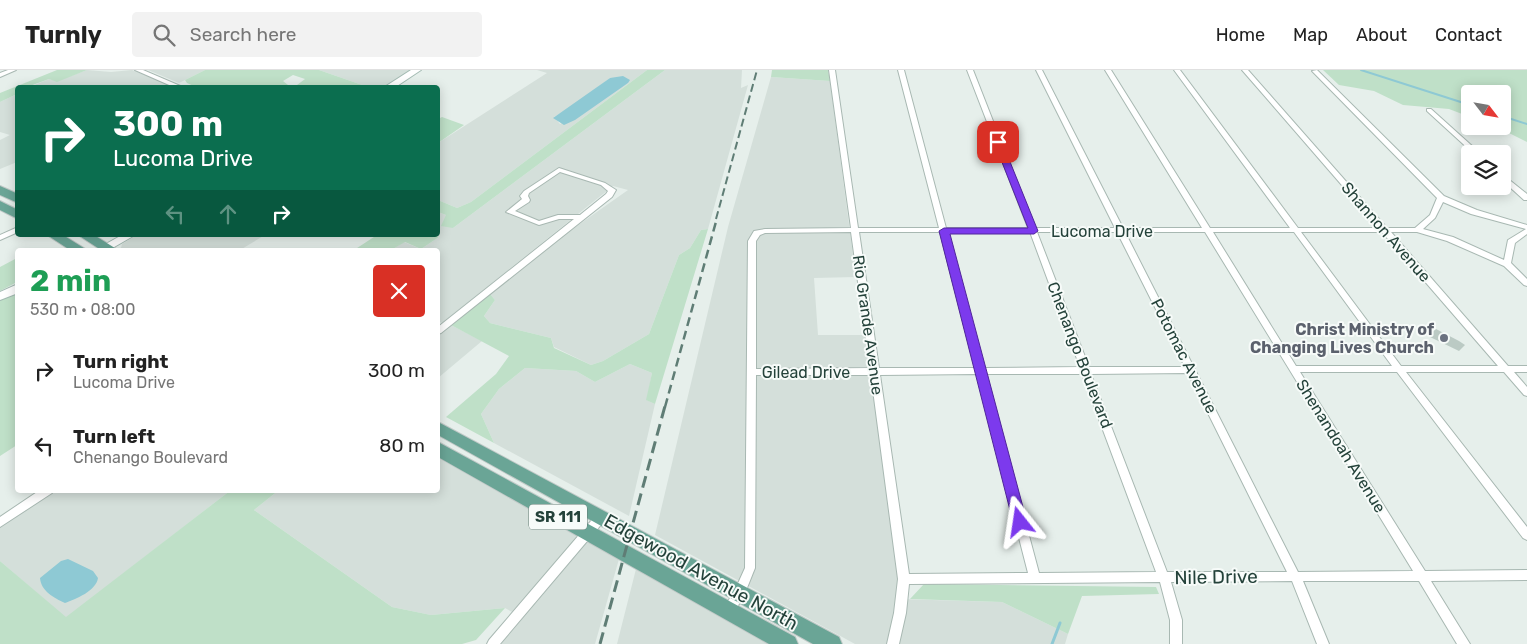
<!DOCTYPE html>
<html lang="en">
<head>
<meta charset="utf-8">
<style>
	:root { --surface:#fff; --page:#f2f2f2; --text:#222; --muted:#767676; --line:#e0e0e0 }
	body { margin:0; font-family:Rubik,sans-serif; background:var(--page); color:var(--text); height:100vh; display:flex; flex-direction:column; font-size:19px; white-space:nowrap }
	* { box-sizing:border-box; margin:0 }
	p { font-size:16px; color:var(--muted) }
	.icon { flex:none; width:28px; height:28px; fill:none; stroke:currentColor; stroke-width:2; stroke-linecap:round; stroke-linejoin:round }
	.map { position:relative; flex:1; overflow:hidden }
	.sheet { position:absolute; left:15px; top:178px; width:425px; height:245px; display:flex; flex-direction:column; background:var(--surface); border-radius:5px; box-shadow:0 2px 12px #0003 }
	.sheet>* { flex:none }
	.banner { position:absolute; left:15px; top:15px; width:425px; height:152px; border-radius:5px; box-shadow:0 2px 12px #0003; background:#0b6e4f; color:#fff; overflow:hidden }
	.needle { width:32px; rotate:121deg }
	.fabs { position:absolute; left:1461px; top:15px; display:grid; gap:10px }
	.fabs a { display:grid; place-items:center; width:50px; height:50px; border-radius:5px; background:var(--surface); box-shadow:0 2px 12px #0003; font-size:25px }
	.pin { position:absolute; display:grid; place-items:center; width:42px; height:42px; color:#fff; margin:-21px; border-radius:10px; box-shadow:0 2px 8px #0006 }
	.me { position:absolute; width:55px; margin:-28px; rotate:345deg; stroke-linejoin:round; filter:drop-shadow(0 0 4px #0008) }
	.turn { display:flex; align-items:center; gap:18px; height:105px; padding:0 15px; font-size:22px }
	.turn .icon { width:65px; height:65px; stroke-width:2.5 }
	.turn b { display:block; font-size:35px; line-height:42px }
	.lanes { display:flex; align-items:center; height:48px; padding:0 15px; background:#0003; justify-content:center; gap:25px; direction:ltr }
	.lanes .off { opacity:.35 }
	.round { display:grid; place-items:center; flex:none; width:52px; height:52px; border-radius:5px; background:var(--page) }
	.summary { display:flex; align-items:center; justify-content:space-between; height:85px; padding:0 15px }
	h1 { font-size:30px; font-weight:700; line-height:38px; color:#1e9e55 }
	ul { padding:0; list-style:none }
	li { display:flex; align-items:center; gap:15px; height:75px; padding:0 15px }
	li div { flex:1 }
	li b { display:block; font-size:19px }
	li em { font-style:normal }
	header { display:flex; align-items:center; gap:30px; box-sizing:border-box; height:70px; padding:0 25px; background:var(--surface); border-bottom:1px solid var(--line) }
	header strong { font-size:24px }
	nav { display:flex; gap:28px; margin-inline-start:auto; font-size:18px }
	.search { width:350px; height:45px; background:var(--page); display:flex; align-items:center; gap:12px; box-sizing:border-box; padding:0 18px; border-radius:5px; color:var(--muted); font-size:19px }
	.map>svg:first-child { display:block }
</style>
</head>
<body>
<header>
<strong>Turnly</strong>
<div class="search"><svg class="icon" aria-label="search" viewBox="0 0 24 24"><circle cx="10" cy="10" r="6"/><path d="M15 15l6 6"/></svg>Search here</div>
<nav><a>Home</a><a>Map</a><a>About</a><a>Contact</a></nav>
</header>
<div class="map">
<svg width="1527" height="574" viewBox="0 0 1527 574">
	<rect width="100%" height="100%" fill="#e6efeb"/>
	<path fill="#d4dfda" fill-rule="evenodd" d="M 87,0 L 111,2 L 132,0 L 176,17 L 27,18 L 49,9 L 57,11 Z
		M 148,0 L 205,0 L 179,13 Z
		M 319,0 L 414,0 L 384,18 L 368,17 Z
		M 537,0 L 647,0 L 471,132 L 457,138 L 438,130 L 438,73 L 547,3 ZM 610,8 L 628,13 L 560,54 L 554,47 L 573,36 Z
		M 665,0 L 742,0 L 741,18 L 748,15 L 708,159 L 701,160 L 690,178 L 679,185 L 649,264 L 603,291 L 591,295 L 554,277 L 551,268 L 490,253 L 484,246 L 495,230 L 490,224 L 557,170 L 628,120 L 613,116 L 442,253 L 438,251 L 438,180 L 391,180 L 404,172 L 421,179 L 439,167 L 435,165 L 438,165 L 438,142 L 446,145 L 453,158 Z
		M 771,7 L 830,11 L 856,207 L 814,208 L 818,265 L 865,265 L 899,509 L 897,529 L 1002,532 L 1068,564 L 1065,574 L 855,574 L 655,465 L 728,157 Z
		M 17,24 L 17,92 L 0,99 L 0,70 L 10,65 L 0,62 L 0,32 Z
		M 137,165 L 265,165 L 240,180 L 125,180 L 121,178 L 122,174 Z
		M 451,255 L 482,271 L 438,308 L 438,266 Z
		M 630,294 L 652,303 L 647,330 L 655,334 L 629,446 L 494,373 L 481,344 L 499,319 L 525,298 L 576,301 L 595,312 Z
		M 438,388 L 619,489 L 595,574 L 501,574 L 523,548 L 505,538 L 431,545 L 392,537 L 254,440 L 279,420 L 438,420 Z
		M 44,420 L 231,420 L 66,548 L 0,491 L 0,450 Z
		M 636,499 L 769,574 L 617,574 Z"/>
	<path fill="#bfe0c8" d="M 57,0 L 87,0 L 57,12 L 49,9 L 27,17 L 18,18 L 17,24 L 0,32 L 0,23 Z
		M 205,0 L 319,0 L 368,17 L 320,17 C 312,14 305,17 297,15 L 305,9 L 293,5 L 283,11 L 288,15 L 283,17 L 198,18 L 187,13 L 185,10 Z
		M 647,0 L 665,0 L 453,158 L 441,156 L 446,145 L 438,142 L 438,130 L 457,138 L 471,132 Z
		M 772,0 L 828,0 L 830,11 L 771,7 Z
		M 1323,0 L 1527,0 L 1527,72 L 1495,56 L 1502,56 L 1502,24 L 1470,24 L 1470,47 L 1449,39 L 1403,35 L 1374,21 L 1339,15 Z
		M 442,47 L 464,55 L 438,73 L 438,49 Z
		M 708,159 L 655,334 L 646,330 L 652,303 L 630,294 L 595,312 L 576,301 L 525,298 L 499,319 L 481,344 L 494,373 L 446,347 L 496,304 L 509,286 L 451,255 L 490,224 L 495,230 L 484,246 L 490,253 L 551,268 L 554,278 L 591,295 L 603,291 L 649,264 L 679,185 L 690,178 L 701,160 Z
		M 377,165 L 435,165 L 439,167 L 421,179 L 405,172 L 391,180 L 354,180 Z
		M 17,188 L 17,212 L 0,221 L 0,197 Z
		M 17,220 L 17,375 L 0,386 L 0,228 Z
		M 231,420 L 279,420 L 254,440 L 392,537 L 431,545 L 505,538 L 476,570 L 462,574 L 0,574 L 0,491 L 66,547 Z
		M 924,514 L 1156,517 L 1159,524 L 1082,526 L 1068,564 L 1002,532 L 910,529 Z"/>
	<path fill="#8ec9d4" d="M 623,6 L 630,10 L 628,13 L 575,50 L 564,55 L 553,48 L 610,8 Z
		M 68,489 L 93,501 L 98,508 C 96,521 76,529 65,533 C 54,528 41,521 40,508 L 61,491 Z"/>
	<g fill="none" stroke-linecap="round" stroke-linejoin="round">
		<path stroke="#8ec9d4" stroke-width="2" d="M 1361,0 L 1470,35
			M 1502,46 L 1527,54"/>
		<path stroke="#8ec9d4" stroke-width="3" d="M 1052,574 L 1060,553"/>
	</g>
	<path fill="#bbcac4" d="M 1436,259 L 1459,271 L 1465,275 L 1459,281 L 1428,266 Z"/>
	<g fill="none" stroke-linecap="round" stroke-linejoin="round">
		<g stroke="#a8b8b2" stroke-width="2">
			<path id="street" d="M 8,0 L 16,0 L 0,7 L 0,3 Z
				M 135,0 L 143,0 L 185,18 L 176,18 Z
				M 829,0 L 835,0 L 858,158 L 939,158 L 898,0 L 904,0 L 946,158 L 1028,158 L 967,0 L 973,0 L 1035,158 L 1115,158 L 1036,0 L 1042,0 L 1123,158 L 1202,158 L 1105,0 L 1111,0 L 1210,158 L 1290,158 L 1174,0 L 1180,0 L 1298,158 L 1379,158 L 1242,0 L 1248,0 L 1387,158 L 1415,158 L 1430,145 L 1437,128 L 1312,1 L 1317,0 L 1444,126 L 1477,140 L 1527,155 L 1527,164 L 1515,173 L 1511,193 L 1527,209 L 1527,216 L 1524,215 L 1504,196 L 1447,171 L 1417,162 L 1391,162 L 1508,296 L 1527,296 L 1527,302 L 1514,302 L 1527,317 L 1527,326 L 1524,325 L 1504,302 L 1406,302 L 1527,457 L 1527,470 L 1523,468 L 1397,302 L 1300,302 L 1425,501 L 1527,500 L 1527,510 L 1431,511 L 1470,574 L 1457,574 L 1419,511 L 1303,511 L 1329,574 L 1317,574 L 1292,511 L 1171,512 L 1182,550 L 1182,574 L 1170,574 L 1170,550 L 1160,512 L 909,514 L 906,543 L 899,574 L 887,574 L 894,543 L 898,509 L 871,305 L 756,305 L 755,498 C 750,510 739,542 728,546 L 724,545 L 722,541 L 735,520 L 745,498 L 748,171 L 754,161 L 765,159 L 851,158 ZM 1443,132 L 1471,144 L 1526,159 L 1508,170 L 1504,190 L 1453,167 L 1423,159 L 1435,148 ZM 851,162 L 870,298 L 756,299 L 756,171 L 760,165 L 765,163 ZM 859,162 L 940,162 L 975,298 L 879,298 ZM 947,162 L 1030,162 L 1080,297 L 984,298 ZM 1037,162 L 1117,162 L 1185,297 L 1089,297 ZM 1125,162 L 1205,162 L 1413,501 L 1298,502 ZM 1213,162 L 1294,162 L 1392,296 L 1296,296 ZM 1301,162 L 1382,162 L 1498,296 L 1401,296 ZM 1188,303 L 1287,502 L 1167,502 L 1091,304 ZM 977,304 L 1028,503 L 909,504 L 880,305 ZM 986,304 L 1082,304 L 1156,502 L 1039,503 Z
				M 1427,39 L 1431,39 L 1481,84 L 1474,84 L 1427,41 Z
				M 559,98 L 605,113 L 616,120 L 612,127 L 441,263 L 438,264 L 438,257 L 574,149 L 559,149 L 539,155 L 506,142 L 522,129 L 520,126 L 524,121 ZM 560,102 L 601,115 L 608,121 L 606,124 L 580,145 L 558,145 L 539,151 L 515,141 L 529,132 L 530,130 L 528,126 L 529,123 Z
				M 1502,104 L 1527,124 L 1527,130 L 1524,130 L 1502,110 Z
				M 18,157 L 18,162 L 0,170 L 0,165 Z
				M 40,420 L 53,420 L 52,423 L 0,457 L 0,447 Z
				M 601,443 L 605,444 L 606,447 L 605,450 L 500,574 L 487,574 L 489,570 L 597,444 Z"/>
		</g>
		<g stroke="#a4bbb3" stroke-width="2">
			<path id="secondary" d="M 411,0 L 421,0 L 394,18 L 383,18 Z
				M 122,165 L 135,165 L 109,180 L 95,180 Z
				M 18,214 L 18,223 L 0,230 L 0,222 Z"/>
		</g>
		<g stroke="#c2cac8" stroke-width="2">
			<path id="primary" d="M 0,116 L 18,124 L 18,133 L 0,125 Z
				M 0,131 L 18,140 L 18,149 L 0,140 Z
				M 47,165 L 63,165 L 87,180 L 70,180 Z
				M 78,165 L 94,165 L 118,180 L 101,180 Z
				M 438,352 L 839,567 L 842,574 L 813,574 L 438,365 Z
				M 438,372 L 795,567 L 798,574 L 769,574 L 438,387 Z"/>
		</g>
		<use href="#street" fill="#fff" fill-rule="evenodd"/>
		<use href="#secondary" fill="#fff" fill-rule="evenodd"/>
		<use href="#primary" fill="#6aa596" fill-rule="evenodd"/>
		<path stroke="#5f7d75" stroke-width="2" stroke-dasharray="8 4" stroke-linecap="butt" d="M 716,149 L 757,0"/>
		<path stroke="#5f7d75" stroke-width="2.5" stroke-dasharray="9 5" stroke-linecap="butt" d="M 665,337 L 717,148"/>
		<path stroke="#5f7d75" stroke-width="3" stroke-dasharray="12 6" stroke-linecap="butt" d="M 600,574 L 665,336"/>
	</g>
	<path fill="#7c3aed" stroke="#51269a" d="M 998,69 L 1002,72 L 1038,161 L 1034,164 L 950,164 L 1027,452 L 1025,457 L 1015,457 L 1013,452 L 939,161 L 944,158 L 1028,158 L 994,72 Z"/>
	<circle fill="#6b7280" stroke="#f7fbf9" stroke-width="2" cx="1444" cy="268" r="5"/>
	<g text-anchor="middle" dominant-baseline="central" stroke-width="4" stroke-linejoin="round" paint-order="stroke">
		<rect fill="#f7fbf9" stroke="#637a73" stroke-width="1" x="529" y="434.5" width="58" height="25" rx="4"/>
		<g font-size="15" font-weight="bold" fill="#24423a">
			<text x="558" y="447">SR 111</text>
		</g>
		<g font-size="16" fill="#24423a" stroke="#f7fbf9">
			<text x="1102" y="161">Lucoma Drive</text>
			<text transform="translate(1386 162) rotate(49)">Shannon Avenue</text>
			<text transform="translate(868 255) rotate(82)">Rio Grande Avenue</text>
			<text transform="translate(1080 285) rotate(69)">Chenango Boulevard</text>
			<text transform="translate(1184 286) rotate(63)">Potomac Avenue</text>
			<text x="806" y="302">Gilead Drive</text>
			<text transform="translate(1341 376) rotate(58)">Shenandoah Avenue</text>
		</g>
		<g font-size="16" font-weight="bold" fill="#5b616d" stroke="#f7fbf9" text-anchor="end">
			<text x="1434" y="259">Christ Ministry of<tspan x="1434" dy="18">Changing Lives Church</tspan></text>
		</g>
		<g font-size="19" fill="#24423a" stroke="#f7fbf9">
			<text transform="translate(701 502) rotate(29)">Edgewood Avenue North</text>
			<text transform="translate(1216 507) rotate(-1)">Nile Drive</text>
		</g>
	</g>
</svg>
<div class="fabs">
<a><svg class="needle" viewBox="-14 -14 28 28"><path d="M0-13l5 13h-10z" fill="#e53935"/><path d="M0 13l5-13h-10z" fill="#767676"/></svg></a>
<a><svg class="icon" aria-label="layers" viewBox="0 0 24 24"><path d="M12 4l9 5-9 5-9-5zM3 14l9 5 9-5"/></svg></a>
</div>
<div class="pin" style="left:998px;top:72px;background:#d93025"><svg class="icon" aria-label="arrive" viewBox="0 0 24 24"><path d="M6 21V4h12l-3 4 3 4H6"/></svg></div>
<svg class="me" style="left:1020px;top:452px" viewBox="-20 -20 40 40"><path d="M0-17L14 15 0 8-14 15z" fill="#7c3aed" stroke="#fff" stroke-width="4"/></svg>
<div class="banner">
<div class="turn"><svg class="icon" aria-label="right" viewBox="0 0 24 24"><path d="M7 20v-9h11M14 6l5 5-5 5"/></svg><div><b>300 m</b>Lucoma Drive</div></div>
<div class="lanes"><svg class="icon off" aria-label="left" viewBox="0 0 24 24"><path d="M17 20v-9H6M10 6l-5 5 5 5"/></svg><svg class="icon off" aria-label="ahead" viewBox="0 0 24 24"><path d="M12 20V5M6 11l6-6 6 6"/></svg><svg class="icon" aria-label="right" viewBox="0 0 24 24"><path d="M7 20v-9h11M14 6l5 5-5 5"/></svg></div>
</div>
<section class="sheet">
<div class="summary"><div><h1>2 min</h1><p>530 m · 08:00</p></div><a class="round" style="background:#d93025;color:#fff"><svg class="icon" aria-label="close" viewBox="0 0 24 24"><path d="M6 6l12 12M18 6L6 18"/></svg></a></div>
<ul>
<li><svg class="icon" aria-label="right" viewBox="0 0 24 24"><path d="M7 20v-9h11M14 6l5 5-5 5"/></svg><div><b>Turn right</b><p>Lucoma Drive</p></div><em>300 m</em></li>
<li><svg class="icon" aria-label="left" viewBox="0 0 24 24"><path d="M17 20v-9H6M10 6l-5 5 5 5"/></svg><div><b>Turn left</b><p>Chenango Boulevard</p></div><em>80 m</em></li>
</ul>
</section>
</div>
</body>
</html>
